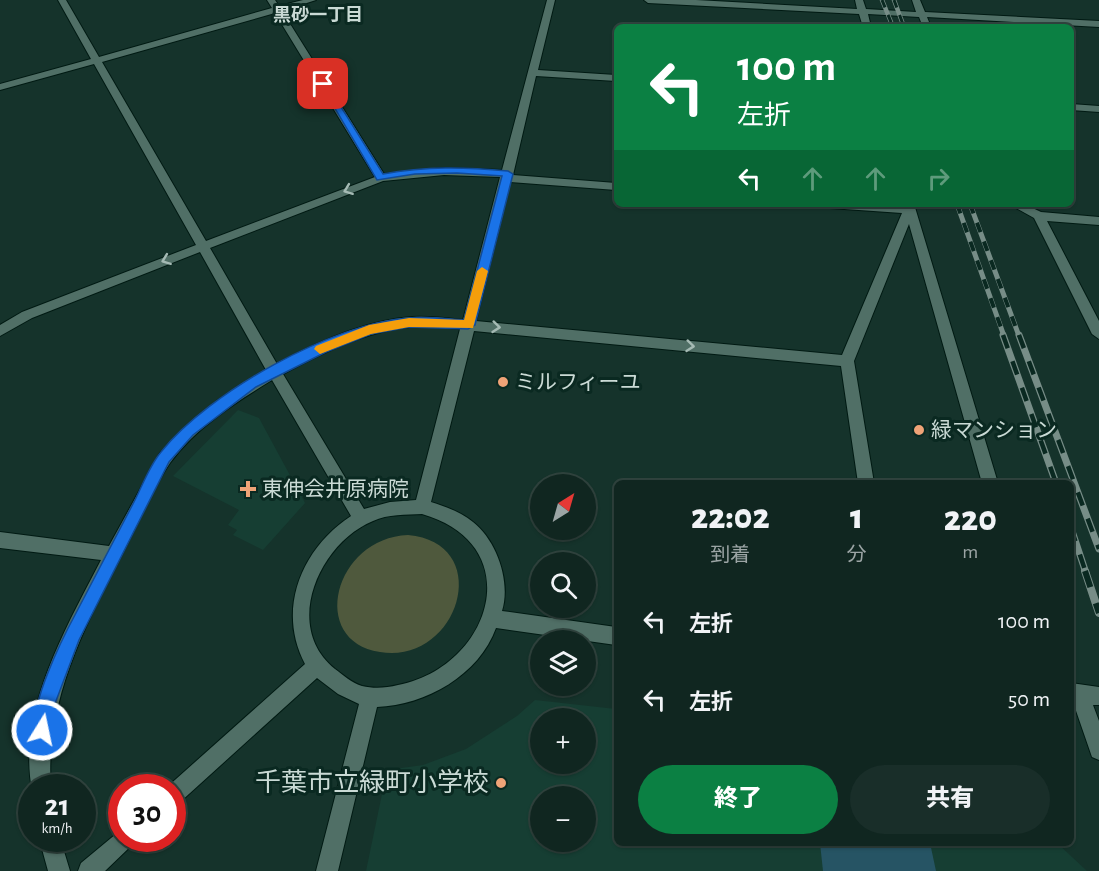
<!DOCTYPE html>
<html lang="ja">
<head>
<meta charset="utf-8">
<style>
	:root { --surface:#102620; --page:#192e29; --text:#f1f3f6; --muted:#9ca5a5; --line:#30433e; --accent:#0b8043 }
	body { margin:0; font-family:"Alegreya Sans","Noto Sans JP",sans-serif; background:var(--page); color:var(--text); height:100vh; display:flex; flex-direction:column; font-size:22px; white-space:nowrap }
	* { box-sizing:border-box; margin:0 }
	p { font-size:20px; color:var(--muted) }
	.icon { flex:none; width:33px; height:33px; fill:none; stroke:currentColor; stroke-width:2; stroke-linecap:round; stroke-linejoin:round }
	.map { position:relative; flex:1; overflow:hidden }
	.side { position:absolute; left:614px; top:480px; width:460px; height:366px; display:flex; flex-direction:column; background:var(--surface); border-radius:9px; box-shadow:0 2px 4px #0004,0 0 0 2px var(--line) }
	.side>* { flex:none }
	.banner { position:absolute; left:614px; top:24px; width:460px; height:183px; border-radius:9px; box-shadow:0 2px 4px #0004,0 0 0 2px var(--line); background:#0b8043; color:#fff; overflow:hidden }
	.needle { width:39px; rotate:37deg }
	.fabs { position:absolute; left:530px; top:474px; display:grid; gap:12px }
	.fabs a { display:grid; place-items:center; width:66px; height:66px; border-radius:50%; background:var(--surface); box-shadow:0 2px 4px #0004,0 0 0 2px var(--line); font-size:30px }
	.speed { position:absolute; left:18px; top:774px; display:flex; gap:12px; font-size:30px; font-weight:700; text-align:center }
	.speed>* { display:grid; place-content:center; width:78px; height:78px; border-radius:50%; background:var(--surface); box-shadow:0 2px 4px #0004,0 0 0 2px var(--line); line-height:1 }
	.speed small { font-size:15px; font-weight:400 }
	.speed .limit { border:9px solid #d22; background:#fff; color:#111 }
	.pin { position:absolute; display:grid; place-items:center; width:51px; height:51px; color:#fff; margin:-26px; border-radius:12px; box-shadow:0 3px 9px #0006 }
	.me { position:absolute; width:66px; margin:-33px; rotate:10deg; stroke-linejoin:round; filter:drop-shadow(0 0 4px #0008) }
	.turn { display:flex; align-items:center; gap:21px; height:126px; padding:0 24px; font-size:27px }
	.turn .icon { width:78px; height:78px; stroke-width:2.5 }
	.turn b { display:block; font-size:42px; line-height:51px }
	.lanes { display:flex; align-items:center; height:57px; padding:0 24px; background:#0003; justify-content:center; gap:30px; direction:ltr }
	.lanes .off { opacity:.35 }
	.eta { display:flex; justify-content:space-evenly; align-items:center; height:102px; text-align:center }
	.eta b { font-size:36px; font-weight:800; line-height:42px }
	.cta { display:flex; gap:12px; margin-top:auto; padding:12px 24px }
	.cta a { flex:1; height:69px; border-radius:36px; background:var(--accent); color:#fff; font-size:24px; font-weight:800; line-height:69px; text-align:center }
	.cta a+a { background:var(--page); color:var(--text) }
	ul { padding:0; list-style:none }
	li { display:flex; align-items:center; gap:18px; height:78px; padding:0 24px }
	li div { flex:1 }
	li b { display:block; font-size:22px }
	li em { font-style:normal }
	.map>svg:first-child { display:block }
</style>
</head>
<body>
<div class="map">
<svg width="1099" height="871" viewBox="0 0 1099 871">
	<rect width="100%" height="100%" fill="#15332b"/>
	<path fill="#163e33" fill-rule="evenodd" d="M 238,410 L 259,418 L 305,503 L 263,550 L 233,535 L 237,530 L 228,525 L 239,510 L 173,476 Z
		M 535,700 L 616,709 L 616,843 L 1057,843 L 1087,871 L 366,871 L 387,770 L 423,765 L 466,749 L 517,716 ZM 540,718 L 585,718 L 585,764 L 540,764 ZM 540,796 L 585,796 L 585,842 L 540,842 Z"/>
	<path fill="#4f593d" d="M 408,535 C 496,543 459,665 380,652 C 308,641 334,538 408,535 Z"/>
	<path fill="#265464" d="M 820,843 L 930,843 L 936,871 L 823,871 Z"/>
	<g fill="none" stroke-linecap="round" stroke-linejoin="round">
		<g stroke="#001a13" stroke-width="2">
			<path id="minor" d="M 58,0 L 66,0 L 99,57 L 272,8 L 267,0 L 275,0 L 279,6 L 303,0 L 316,0 L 282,11 L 384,174 L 444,168 L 502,170 L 547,0 L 555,0 L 538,70 L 616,75 L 616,81 L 536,76 L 513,175 L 616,183 L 616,190 L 510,182 L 476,321 L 842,355 L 902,213 L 830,208 L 824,204 L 914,204 L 998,483 L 982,483 L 909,224 L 854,361 L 874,483 L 858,483 L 841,366 L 474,331 L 431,502 C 446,507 461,512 473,522 C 497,541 511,582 502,611 L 616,627 L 616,645 L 496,628 C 479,675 426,705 377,707 L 338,871 L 316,871 L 359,704 L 338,694 L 317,678 L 179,803 L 172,806 L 172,788 L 166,788 L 305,664 C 276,609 302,548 351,516 L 272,380 C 236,402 195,428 170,463 C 153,487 141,517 127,544 C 88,620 44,699 51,788 L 32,788 L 32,790 C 17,711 66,628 101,560 L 0,548 L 0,532 L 109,546 L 160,453 L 218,400 L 266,370 L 200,252 L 32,318 L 0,336 L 0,325 L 22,312 L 196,245 L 94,64 L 0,90 L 0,84 L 91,59 ZM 275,13 L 375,177 L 206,241 L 102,62 ZM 444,175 L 500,177 L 463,320 C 446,318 429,316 412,317 C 366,320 317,342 277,364 L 210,248 L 383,181 ZM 424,326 L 460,329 L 416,500 L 390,502 L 364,509 L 283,374 C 325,351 375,327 424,326 ZM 422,514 C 530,545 491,667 398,685 C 386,688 374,689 362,686 C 352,683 343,675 335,669 C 282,627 319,543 373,521 C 388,514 406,515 422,514 Z
				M 644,0 L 696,0 L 857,9 L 855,0 L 863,0 L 866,9 L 916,12 L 912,0 L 920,0 L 925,12 L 1099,21 L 1099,27 L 927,17 L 931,27 L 923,27 L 919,17 L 868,14 L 871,27 L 863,27 L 859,14 L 648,3 Z
				M 1071,104 L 1099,106 L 1099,112 L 1071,110 Z
				M 1009,204 L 1024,204 L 1041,212 L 1099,217 L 1099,225 L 1047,221 L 1099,321 L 1099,339 L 1092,334 L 1034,218 Z
				M 1071,683 L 1099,687 L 1099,705 L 1093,705 L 1099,721 L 1099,760 L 1092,757 L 1073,702 L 1071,701 Z
				M 122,829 L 122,838 L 135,838 L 132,845 L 105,871 L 78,871 L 81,863 Z
				M 39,838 L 60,838 L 70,871 L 48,871 Z"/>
		</g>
		<use href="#minor" fill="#506f66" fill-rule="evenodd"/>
		<g stroke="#778d87" stroke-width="4.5">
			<path id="rail-far3" d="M 882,0 L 893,27
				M 894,0 L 904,27"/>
		</g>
		<g stroke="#778d87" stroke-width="5">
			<path id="rail-far2" d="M 957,204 L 1004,336
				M 970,204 L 1019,336"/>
		</g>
		<g stroke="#778d87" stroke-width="7">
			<path id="rail-far1" d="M 1003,335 L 1056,483
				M 1019,335 L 1099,549
				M 1071,528 L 1086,573"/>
		</g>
		<g stroke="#778d87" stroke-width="8">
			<path id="rail" d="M 1085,571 L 1099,613"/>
		</g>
		<use href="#rail-far3" stroke="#0a2921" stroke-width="3" stroke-dasharray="8" stroke-linecap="butt"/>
		<use href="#rail-far2" stroke="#0a2921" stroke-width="4" stroke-dasharray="10" stroke-linecap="butt"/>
		<use href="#rail-far1" stroke="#0a2921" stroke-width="4.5" stroke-dasharray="14" stroke-linecap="butt"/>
		<use href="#rail" stroke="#0a2921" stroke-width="6" stroke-dasharray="17" stroke-linecap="butt"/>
	</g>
	<defs><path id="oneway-chevron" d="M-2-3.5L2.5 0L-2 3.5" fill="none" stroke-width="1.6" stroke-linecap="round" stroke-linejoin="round" transform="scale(1.5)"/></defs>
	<g stroke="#a5bab4">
		<use href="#oneway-chevron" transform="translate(348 190) rotate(159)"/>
		<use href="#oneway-chevron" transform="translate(166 260) rotate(159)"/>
		<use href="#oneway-chevron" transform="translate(496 327) rotate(6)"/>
		<use href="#oneway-chevron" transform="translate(690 346) rotate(6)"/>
	</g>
	<path fill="#1a73e8" stroke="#114b97" stroke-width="1.5" d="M 320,83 L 326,83 L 383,174 C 426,166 465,167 508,171 L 513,174 L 475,325 L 468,329 L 409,327 L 371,334 L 326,352 L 256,387 L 193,435 L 169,462 L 79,640 L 53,709 L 49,736 L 42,738 L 36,736 C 26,711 63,637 76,613 C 96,575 116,537 135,500 C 143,484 150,465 161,452 C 209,392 333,323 409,318 C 427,316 446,319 464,320 L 502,176 L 457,173 L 415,174 L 377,180 Z"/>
	<path fill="#f59e0b" d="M 482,267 L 488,271 L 473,328 L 409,327 L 371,334 L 320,354 L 314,349 L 316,346 L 369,325 L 409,318 L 464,320 L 477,271 Z"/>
	<g fill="#efa377" stroke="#0a2921" stroke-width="2">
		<circle cx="503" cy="382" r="6"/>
		<circle cx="919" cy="430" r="6"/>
		<path d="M245 480h6v6h6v6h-6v6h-6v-6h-6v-6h6z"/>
		<circle cx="501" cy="783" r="6"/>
	</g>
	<g text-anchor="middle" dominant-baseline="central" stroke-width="6" stroke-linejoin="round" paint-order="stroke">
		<g font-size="18" font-weight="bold" fill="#cadad5" stroke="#0a2921">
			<text x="318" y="16">黒砂一丁目</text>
		</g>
		<g font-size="21" fill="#cadad5" stroke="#0a2921" text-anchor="start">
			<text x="515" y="382">ミルフィーユ</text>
			<text x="931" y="430">緑マンション</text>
			<text x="262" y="489">東伸会井原病院</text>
		</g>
		<g font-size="26" fill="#cadad5" stroke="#0a2921" text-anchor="end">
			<text x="489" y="783">千葉市立緑町小学校</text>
		</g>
	</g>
</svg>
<div class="fabs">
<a><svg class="needle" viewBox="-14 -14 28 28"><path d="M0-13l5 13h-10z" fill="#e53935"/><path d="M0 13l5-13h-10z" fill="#9ca5a5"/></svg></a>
<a><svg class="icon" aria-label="search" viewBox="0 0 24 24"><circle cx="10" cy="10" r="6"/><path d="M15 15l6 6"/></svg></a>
<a><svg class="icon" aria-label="layers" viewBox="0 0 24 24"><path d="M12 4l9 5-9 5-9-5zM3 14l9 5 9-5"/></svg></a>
<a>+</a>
<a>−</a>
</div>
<div class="speed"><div>21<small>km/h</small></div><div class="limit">30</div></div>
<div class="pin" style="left:323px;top:84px;background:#d93025"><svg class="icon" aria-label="arrive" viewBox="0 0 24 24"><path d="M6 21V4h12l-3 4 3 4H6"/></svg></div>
<svg class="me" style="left:42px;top:730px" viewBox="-20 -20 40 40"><circle r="17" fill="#1a73e8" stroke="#fff" stroke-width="3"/><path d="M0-11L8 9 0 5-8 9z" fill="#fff"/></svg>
<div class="banner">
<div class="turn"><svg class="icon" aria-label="left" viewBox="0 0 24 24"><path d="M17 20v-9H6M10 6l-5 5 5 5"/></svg><div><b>100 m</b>左折</div></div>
<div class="lanes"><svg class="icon" aria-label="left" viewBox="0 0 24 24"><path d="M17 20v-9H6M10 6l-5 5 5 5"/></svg><svg class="icon off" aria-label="ahead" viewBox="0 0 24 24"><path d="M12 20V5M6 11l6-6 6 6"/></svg><svg class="icon off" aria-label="ahead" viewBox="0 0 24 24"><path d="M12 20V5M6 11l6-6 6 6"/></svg><svg class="icon off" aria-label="right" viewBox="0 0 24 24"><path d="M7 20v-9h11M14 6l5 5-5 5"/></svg></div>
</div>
<section class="side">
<div class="eta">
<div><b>22:02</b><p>到着</p></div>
<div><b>1</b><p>分</p></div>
<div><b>220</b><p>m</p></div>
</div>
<ul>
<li><svg class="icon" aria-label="left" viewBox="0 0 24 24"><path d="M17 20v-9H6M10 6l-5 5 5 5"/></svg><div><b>左折</b></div><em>100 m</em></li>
<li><svg class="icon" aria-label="left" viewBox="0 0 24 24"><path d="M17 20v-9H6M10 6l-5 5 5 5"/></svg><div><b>左折</b></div><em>50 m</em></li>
</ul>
<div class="cta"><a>終了</a><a>共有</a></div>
</section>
</div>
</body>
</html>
